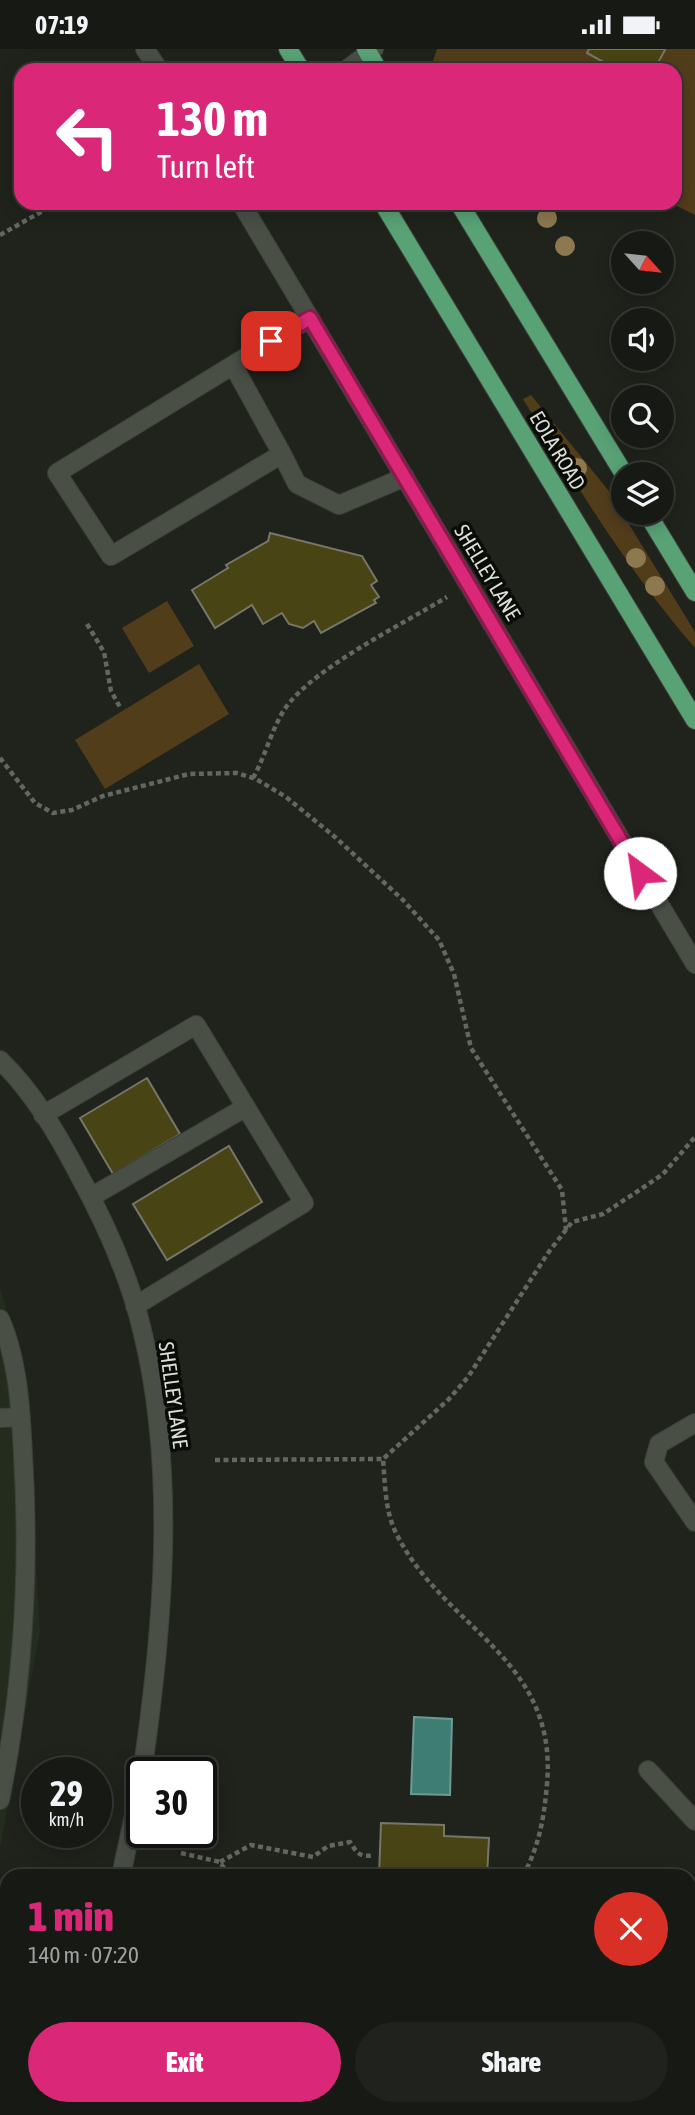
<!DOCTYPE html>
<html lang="en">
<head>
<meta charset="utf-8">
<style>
	:root { --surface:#171a14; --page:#20231d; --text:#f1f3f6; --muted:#9ea1a0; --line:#363834; --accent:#db2777 }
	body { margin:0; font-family:"Asap Condensed",sans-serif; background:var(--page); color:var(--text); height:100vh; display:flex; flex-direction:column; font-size:26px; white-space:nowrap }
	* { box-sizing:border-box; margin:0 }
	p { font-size:23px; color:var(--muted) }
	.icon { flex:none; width:38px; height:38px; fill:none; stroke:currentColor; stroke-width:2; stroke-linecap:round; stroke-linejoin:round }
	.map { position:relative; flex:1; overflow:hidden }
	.sheet { position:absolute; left:0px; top:1820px; width:696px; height:247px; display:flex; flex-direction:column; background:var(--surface); border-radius:21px 21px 0 0; box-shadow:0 4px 18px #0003,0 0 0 2px var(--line) }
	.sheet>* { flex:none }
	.top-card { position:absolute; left:14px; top:14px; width:668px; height:147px; border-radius:21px; box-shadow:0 4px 18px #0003,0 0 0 2px var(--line); background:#db2777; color:#fff; overflow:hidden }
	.needle { width:46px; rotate:117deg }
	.buttons { position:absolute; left:611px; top:182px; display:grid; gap:14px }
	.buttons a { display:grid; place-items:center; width:63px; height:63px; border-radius:50%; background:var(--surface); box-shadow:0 4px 18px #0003,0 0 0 2px var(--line); font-size:35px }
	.speed { position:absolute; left:21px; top:1708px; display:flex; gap:14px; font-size:35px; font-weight:700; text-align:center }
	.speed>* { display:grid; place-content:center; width:91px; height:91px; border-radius:50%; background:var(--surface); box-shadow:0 4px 18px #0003,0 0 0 2px var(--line); line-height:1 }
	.speed small { font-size:18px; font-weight:400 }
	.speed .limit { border:4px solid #111; border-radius:10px; background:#fff; color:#111 }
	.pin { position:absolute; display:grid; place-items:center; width:60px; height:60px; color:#fff; margin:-30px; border-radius:14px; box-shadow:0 4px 10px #0006 }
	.me { position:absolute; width:77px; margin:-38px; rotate:329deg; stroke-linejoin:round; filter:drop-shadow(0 0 5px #0008) }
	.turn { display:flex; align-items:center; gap:24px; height:147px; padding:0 28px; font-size:32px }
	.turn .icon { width:91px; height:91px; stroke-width:2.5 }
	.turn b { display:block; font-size:49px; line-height:60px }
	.round { display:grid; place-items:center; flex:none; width:74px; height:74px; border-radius:37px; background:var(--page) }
	.overview { display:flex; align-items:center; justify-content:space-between; height:119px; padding:0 28px }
	h1 { font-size:42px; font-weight:800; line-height:52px; color:var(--accent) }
	.primary-button { display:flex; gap:14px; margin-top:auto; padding:14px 28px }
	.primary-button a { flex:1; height:80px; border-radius:42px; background:var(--accent); color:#fff; font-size:28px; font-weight:800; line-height:80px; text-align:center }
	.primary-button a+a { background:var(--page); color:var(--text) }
	.status { display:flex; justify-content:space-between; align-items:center; height:49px; padding:0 35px; background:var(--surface); direction:ltr }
	.status svg { height:19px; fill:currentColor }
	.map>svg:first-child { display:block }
</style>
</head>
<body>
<div class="status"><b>07:19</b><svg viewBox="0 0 49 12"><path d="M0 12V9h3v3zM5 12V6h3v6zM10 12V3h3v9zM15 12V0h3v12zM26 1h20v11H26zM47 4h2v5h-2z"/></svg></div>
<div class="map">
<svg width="695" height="2066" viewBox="0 0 695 2066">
	<rect width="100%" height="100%" fill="#1f231b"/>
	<path fill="#242c1e" d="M 0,1239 L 25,1326 L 40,1583 L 0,1799 Z"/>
	<path fill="#523d1b" d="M 437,0 L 695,0 L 695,166 L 671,154 L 676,154 L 676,21 L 435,21 L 433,12 Z
		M 531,346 L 608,441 L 695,583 L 695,599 C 628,522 577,437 523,350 Z
		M 167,552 L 194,597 L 149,624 L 122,579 Z
		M 199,615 L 229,665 L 105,740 L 75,691 Z"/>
	<path fill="#3d7d73" stroke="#6d9a92" stroke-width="2" d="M 414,1668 L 452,1670 L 450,1746 L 411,1745 Z"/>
	<path fill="#484413" stroke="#77766b" stroke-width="2" d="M 589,0 L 664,0 L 665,1 L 654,21 L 618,21 L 587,4 Z
		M 270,484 L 362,507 L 377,532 L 371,536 L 379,548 L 374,551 L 376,554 L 321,584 L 314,572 L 303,579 L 289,575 L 282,564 L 263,575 L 252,556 L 215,579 L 192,541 L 228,519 L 226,516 L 268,492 Z
		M 147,1029 L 180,1085 L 113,1125 L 80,1069 Z
		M 229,1097 L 262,1153 L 167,1211 L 133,1155 Z
		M 381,1774 L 444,1776 L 444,1787 L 489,1789 L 487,1827 L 379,1827 Z"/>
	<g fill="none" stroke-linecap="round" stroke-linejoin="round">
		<g stroke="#3c3f39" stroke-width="20">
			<path id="minor" d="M 145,0 L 159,21
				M 346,21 L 374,0
				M 241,154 L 695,915
				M 310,269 L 57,424 L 111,507 L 282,405 L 297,435 L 339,456 L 405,428
				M 233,316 L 282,405
				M 0,1011 C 33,1043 57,1084 78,1124 C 105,1173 129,1226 142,1281 C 177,1421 163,1582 142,1724
				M 43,1066 L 196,976 L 304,1154 L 135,1257
				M 91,1148 L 246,1058
				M 0,1270 C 18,1310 21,1362 23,1406 C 30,1521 23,1638 0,1751
				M 0,1369 L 21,1368
				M 695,1374 L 659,1395 L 654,1413 L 695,1473
				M 648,1721 L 695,1772
				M 121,1827 L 142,1728
				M 0,1930 L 7,1932
				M 690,1998 L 695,1993
				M 473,2060 L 479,2066
				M 45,2066 L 48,2060
				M 431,2066 L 437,2060
				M 617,2066 L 624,2060"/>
		</g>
		<g stroke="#3c3f39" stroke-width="20">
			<path id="major" d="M 288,0 L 301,21
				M 366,0 L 378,21
				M 383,154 L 695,671
				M 459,154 L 624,425
				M 647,464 L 695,543"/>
		</g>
		<path stroke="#646760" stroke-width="4.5" stroke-dasharray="5 3.5" stroke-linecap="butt" d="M 0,186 L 57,154
			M 87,575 L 104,603 L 111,642 L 121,660
			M 0,709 L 35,754 L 53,764 L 72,761 L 103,747 L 189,725 L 237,724 L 256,730 L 286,748 L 335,788 L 403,851 L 439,891 L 454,925 L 471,999 L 562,1141 L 566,1181
			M 253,729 C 265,708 271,682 284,661 C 311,620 403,575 447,548
			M 215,1411 L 383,1410
			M 181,1804 L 220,1813 L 229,1827
			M 220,1813 L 251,1796 L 313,1808 L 328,1797 L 350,1793 C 357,1804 360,1809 374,1806
			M 523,1827 C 539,1797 544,1770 547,1735 C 558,1608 444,1581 396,1484 C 385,1462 385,1434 383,1410 L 449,1350 L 468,1328 L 548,1204 L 572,1173 L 603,1165 L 635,1144 L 663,1125 L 695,1088
			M 299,2066 L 302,2060"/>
		<use href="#minor" stroke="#4a4f46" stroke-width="18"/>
		<use href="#major" stroke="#59a276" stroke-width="18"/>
	</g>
	<g fill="#8e7850">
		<circle cx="547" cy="169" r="10"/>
		<circle cx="565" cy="197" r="10"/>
		<circle cx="577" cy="419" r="10"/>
		<circle cx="636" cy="509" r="10"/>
		<circle cx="655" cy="537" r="10"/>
	</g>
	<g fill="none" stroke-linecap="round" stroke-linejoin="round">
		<g stroke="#8e194d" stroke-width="18">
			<path id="route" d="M 271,292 L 310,269 L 640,824"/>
		</g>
		<use href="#route" stroke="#db2777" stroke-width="12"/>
	</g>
	<g text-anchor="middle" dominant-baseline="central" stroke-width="7" stroke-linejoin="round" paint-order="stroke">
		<g font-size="21" fill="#dcdfd9" stroke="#0a0c08">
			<text transform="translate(558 401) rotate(59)">EOLA ROAD</text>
			<text transform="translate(488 523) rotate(59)">SHELLEY LANE</text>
			<text transform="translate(174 1346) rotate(82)">SHELLEY LANE</text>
		</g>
	</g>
</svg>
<div class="buttons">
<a><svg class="needle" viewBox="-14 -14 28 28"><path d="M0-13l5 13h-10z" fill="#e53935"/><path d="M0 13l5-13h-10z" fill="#9ea1a0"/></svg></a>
<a><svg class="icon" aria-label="sound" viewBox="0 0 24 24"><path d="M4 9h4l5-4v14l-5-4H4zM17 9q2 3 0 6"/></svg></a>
<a><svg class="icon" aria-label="search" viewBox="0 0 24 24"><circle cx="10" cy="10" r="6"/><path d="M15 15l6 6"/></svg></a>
<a><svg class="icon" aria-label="layers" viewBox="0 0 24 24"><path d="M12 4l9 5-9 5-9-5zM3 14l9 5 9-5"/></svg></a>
</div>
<div class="speed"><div>29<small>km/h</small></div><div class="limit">30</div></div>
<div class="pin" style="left:271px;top:292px;background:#d93025"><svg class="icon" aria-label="arrive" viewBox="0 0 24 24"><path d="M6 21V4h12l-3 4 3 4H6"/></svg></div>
<svg class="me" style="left:640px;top:824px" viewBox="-20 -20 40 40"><circle r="19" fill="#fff"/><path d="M0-13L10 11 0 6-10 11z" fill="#db2777"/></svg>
<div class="top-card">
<div class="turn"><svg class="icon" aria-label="left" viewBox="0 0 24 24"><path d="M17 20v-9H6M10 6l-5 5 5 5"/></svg><div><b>130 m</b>Turn left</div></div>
</div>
<section class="sheet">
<div class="overview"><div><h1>1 min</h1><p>140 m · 07:20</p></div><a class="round" style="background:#d93025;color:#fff"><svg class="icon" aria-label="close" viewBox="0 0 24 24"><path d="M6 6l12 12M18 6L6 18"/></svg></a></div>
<div class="primary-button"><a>Exit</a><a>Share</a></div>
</section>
</div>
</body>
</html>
